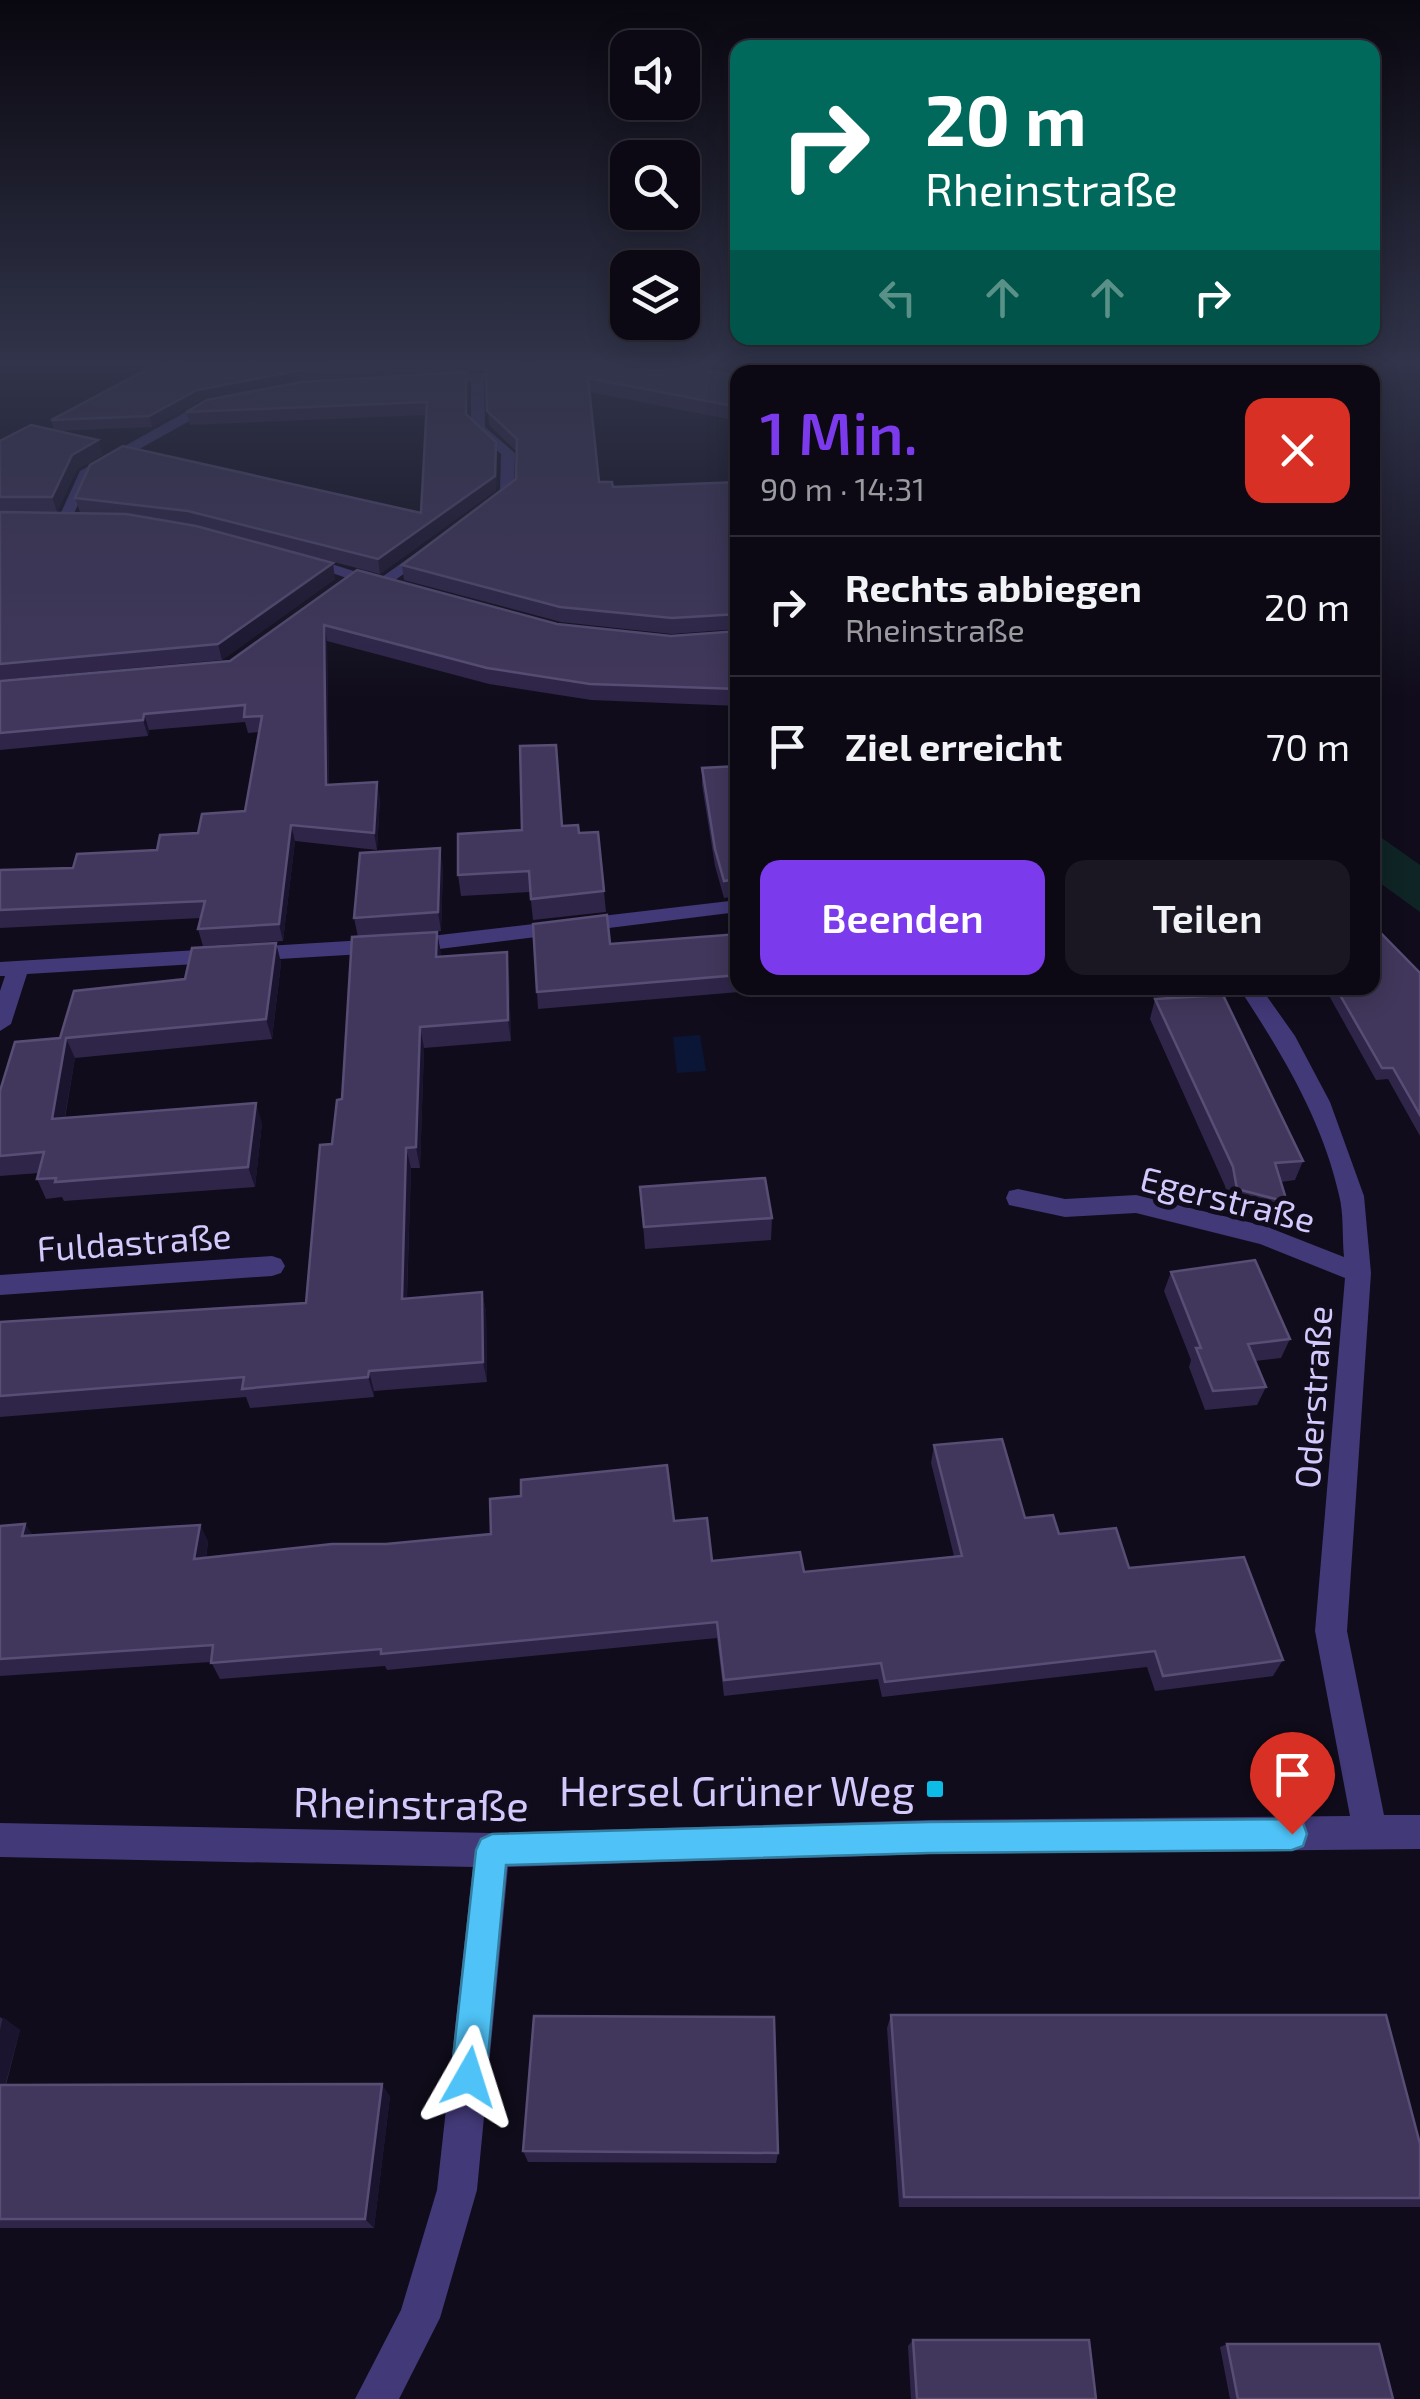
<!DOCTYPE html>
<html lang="de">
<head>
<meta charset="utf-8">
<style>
	:root { --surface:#0c0914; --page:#1a1722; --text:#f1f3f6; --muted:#9a9aa0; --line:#2c2a34; --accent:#7c3aed }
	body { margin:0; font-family:"Exo 2",sans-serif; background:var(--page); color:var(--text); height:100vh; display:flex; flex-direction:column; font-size:38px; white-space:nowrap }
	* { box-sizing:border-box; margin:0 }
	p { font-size:32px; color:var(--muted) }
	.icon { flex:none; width:55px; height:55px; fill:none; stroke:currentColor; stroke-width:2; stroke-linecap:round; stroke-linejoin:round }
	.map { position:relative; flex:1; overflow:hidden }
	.drawer { position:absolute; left:730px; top:365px; width:650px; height:630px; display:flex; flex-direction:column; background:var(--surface); border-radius:20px; box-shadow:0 5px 25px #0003,0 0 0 2px var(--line) }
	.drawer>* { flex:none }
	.hud { position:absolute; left:730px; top:40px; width:650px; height:305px; border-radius:20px; box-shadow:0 5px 25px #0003,0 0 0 2px var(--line); background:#00695c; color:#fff; overflow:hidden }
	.buttons { position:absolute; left:610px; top:30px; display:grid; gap:20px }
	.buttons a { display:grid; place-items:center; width:90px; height:90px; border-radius:20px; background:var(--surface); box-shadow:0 5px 25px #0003,0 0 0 2px var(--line); font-size:50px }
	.pin { position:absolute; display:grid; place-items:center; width:85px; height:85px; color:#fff; margin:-102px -42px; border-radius:50% 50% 50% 0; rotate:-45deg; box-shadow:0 0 10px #0007 }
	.pin .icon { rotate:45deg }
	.me { position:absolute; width:110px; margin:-55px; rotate:6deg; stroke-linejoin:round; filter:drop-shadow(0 0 8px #0008) }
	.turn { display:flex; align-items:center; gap:35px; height:210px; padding:0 30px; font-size:45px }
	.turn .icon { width:130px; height:130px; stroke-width:2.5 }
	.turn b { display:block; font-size:70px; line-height:85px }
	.lanes { display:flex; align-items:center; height:95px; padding:0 30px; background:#0003; justify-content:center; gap:50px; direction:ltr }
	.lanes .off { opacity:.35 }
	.round { display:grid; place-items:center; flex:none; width:105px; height:105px; border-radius:20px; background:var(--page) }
	.headline { display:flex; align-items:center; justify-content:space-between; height:170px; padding:0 30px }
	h1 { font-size:60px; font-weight:600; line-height:75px; color:var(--accent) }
	.cta { display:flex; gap:20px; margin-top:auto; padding:20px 30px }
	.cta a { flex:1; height:115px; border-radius:20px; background:var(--accent); color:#fff; font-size:40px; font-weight:600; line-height:115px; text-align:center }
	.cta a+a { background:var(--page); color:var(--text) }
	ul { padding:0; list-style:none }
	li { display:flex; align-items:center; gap:30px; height:140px; padding:0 30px; border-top:2px solid var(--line) }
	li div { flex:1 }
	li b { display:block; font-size:38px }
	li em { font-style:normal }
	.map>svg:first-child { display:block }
</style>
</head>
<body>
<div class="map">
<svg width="1420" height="2399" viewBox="0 0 1420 2399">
	<rect width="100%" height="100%" fill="#100c1b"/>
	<path fill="#0f2425" d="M 829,362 L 946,362 L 970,372 L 818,372 Z
		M 1372,831 L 1420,865 L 1420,912 L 1373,878 Z"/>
	<path fill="#0b1636" d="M 700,1035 L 706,1071 L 677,1073 L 673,1037 Z"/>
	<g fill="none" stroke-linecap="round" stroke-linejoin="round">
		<path fill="#423978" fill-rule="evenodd" d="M 517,371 L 522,372 L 522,378 L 484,381 L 485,427 L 515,453 L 514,494 L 488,512 L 481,508 L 500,492 L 501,454 L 471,428 L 471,382 L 432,384 L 426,380 L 432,376 Z
			M 219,400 L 224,401 L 224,407 L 209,410 L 91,476 L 71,520 L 61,520 L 59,517 L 80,471 L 200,404 Z
			M 426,546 L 439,549 L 381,590 L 295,560 L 303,555 L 379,579 Z
			M 738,900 L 738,912 L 431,950 L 27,974 L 11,1024 L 0,1031 L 0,991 L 5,976 L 0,976 L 0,962 L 431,936 Z
			M 1239,988 L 1261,988 L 1295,1036 L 1330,1102 L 1364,1196 L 1371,1273 L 1347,1631 L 1384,1815 L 1420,1815 L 1420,1849 L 929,1854 L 508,1867 L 477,2190 L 440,2318 L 399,2399 L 355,2399 L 401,2310 L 437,2190 L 473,1867 L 0,1857 L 0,1823 L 492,1833 L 929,1820 L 1350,1816 L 1315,1631 L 1345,1278 L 1260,1244 L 1136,1213 L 1065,1217 L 1009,1205 L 1006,1198 L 1009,1191 L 1018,1189 L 1065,1199 L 1136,1195 L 1265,1226 L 1344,1257 C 1342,1237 1344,1214 1339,1195 C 1322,1119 1281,1052 1239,988 Z
			M 272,1256 L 281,1259 L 285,1266 L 281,1273 L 272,1276 L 0,1295 L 0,1275 Z"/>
	</g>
	<path fill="#2f2549" d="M 188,362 L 623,362 L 505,369 L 738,376 L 738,421 L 590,392 L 599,482 L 613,487 L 738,482 L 738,629 L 672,634 L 561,622 L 404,580 L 402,565 L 516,479 L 517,452 L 489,425 L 486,370 L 303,380 L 199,400 L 152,427 L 55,431 L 98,440 L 102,455 L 77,469 L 57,512 L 80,512 L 75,498 L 421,513 L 426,415 L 190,425 L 186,412 L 467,385 L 467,416 L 496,442 L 497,456 L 496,490 L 380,574 L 192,525 L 335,579 L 222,660 L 0,680 L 0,441 L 54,430 L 51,420 Z
		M 670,362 L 723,362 L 723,371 Z
		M 357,570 L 557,624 L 671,636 L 738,631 L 738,706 L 591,700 L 489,684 L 327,641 L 329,785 L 380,798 L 377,850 L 295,841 L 283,941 L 203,946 L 198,929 L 201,918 L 0,928 L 0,870 L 73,868 L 157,850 L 245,811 L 259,732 L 248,733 L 245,722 L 149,730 L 148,736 L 0,750 L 0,681 L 230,661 Z
		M 738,766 L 738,896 L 724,898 L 715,866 L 702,785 L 702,768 Z
		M 562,826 L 579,833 L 604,891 L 606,912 L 533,920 L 530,892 L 461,896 L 458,875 L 522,830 Z
		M 443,867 L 441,931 L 358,937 L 354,918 Z
		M 738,898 L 738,988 L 751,988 L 751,991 L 538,1009 L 537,992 L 610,944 L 735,934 L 730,917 L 730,899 Z
		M 437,932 L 441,957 L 509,973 L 511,1041 L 424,1048 L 420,1168 L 411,1168 L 407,1298 L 482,1292 L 486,1312 L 487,1382 L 374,1391 L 374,1397 L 250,1408 L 246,1397 L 0,1417 L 0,1322 L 306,1303 L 332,1144 L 342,1099 Z
		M 276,943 L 281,963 L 272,1039 L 75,1058 L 65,1118 L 262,1123 L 255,1187 L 64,1201 L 62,1197 L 46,1199 L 37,1179 L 39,1173 L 0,1176 L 0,1091 L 60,1038 L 185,979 Z
		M 1420,973 L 1420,1136 L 1388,1079 L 1376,1080 L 1327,992 L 1323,988 L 1372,988 Z
		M 1155,999 L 1303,1161 L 1295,1180 L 1281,1182 L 1287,1202 L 1279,1221 L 1230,1208 L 1225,1186 L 1150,1019 Z
		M 640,1187 L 772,1218 L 771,1240 L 645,1249 Z
		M 1171,1272 L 1290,1339 L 1281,1358 L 1255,1361 L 1266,1387 L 1257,1405 L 1205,1410 L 1189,1367 L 1191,1360 L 1164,1291 Z
		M 934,1445 L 1025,1518 L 1129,1568 L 1283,1660 L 1273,1676 L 1155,1691 L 1147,1667 L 882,1697 L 878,1679 L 724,1696 L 717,1638 L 387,1670 L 385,1666 L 220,1679 L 211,1662 L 0,1676 L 0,1526 L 25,1524 L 33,1536 L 200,1525 L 208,1542 L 206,1558 L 674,1521 L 712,1561 L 804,1572 L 954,1556 L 931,1463 Z
		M 891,2015 L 1420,2144 L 1420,2207 L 899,2207 L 887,2028 Z
		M 0,2017 L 20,2030 L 6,2085 L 390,2096 L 374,2228 L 0,2228 Z
		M 523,2151 L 778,2153 L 776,2163 L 528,2162 Z
		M 913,2340 L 1096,2399 L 911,2399 L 908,2346 Z
		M 1227,2344 L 1393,2399 L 1230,2399 L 1220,2347 Z"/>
	<path fill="#1b142e" d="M 301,370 L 303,380 L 199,400 L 152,427 L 149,416 L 197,390 Z
		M 98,440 L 102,455 L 77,469 L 57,512 L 52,497 L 72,455 Z
		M 496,442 L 497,456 L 496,490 L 380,574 L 378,559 Z
		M 333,563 L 335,579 L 222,660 L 218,644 Z
		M 324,625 L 327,641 L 329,802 L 326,785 Z
		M 144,714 L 149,730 L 148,736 L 143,720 Z
		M 377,782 L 380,798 L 377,850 L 374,833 Z
		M 291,825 L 295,841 L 283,941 L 279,924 Z
		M 440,848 L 443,867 L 441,931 L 438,912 Z
		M 437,932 L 441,953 L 440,978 L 436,957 Z
		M 276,943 L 281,963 L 272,1039 L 266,1019 Z
		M 507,952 L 509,973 L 511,1041 L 508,1020 Z
		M 420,1027 L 424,1048 L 420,1168 L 416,1147 Z
		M 66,1038 L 75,1058 L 61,1138 L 52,1119 Z
		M 256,1103 L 262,1123 L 255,1187 L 248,1167 Z
		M 406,1148 L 411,1168 L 406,1319 L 402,1299 Z
		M 482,1292 L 486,1312 L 487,1382 L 483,1362 Z
		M 369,1371 L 374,1391 L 374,1397 L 368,1377 Z
		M 25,1524 L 36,1541 L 22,1536 Z
		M 200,1525 L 208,1542 L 203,1576 L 194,1559 Z
		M 3,2017 L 20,2030 L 2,2097 L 0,2095 L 0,2030 Z
		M 382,2084 L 390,2096 L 374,2228 L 365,2219 Z"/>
	<path fill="#41375c" stroke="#584e75" stroke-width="2.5" d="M 188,362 L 442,362 L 301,370 L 197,390 L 149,416 L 51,420 L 146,370 Z
		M 660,362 L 738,376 L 738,407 L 588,378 L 599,482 L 612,482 L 613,487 L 738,482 L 738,614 L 672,618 L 560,607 L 402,565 L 516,479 L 517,439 L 487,411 L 486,370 Z
		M 742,367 L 752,372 L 739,372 Z
		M 466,372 L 466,414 L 496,442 L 495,476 L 378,559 L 188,511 L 75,498 L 90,465 L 123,446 L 421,513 L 427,402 L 186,412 L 207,400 L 301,382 Z
		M 31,425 L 98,440 L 72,455 L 52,497 L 0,497 L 0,441 Z
		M 0,512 L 126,514 L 196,526 L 333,563 L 218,644 L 0,664 Z
		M 357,570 L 557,624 L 671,636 L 738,631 L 738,689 L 590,684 L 487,668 L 324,625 L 326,785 L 377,782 L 374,833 L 291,825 L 279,924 L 198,929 L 205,901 L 0,910 L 0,870 L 73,868 L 77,854 L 157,850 L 160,835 L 198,833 L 202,814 L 245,811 L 262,716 L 244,717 L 245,705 L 144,714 L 143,720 L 0,733 L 0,681 L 230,661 Z
		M 556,745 L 562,826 L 578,825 L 579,833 L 598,832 L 604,891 L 531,899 L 529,871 L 458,875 L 458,834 L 522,830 L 520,746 Z
		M 738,766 L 738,879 L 724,881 L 715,849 L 702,768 Z
		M 440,848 L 438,912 L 354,918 L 360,853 Z
		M 738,898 L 738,925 L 730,899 Z
		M 607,915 L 610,944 L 738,934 L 738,975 L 537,992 L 533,924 Z
		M 1372,924 L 1420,973 L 1420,1115 L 1393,1068 L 1382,1068 L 1336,988 L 1372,988 Z
		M 437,932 L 436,957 L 507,952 L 508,1020 L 420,1027 L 416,1147 L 406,1148 L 402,1299 L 482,1292 L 483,1362 L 369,1371 L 368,1377 L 242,1389 L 244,1377 L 0,1396 L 0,1322 L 306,1303 L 320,1145 L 332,1144 L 337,1100 L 342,1099 L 352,937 Z
		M 276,943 L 266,1019 L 66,1038 L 52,1119 L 256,1103 L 248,1167 L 55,1182 L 56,1178 L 37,1179 L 44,1152 L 0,1156 L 0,1091 L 15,1042 L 60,1038 L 74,991 L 185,979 L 192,948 Z
		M 1223,995 L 1303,1161 L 1275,1163 L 1287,1202 L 1237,1189 L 1233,1167 L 1155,999 Z
		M 765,1178 L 772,1218 L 644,1227 L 640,1187 Z
		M 1255,1260 L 1290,1339 L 1248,1344 L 1266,1387 L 1213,1391 L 1196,1348 L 1201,1348 L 1171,1272 Z
		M 1002,1439 L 1025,1518 L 1053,1515 L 1059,1534 L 1116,1528 L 1129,1568 L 1244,1557 L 1283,1660 L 1163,1676 L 1155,1651 L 885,1682 L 881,1663 L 724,1680 L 717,1622 L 381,1654 L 381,1649 L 211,1663 L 213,1645 L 0,1659 L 0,1526 L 25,1524 L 22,1536 L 200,1525 L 194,1559 L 332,1544 L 386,1544 L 491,1534 L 490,1499 L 521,1496 L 521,1480 L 667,1465 L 674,1521 L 707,1518 L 712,1561 L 800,1552 L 804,1572 L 962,1556 L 934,1445 Z
		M 891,2015 L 1386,2015 L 1420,2144 L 1420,2198 L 904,2197 Z
		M 534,2016 L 774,2017 L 778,2153 L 523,2151 Z
		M 382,2084 L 365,2219 L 0,2219 L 0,2085 Z
		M 913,2340 L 1089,2340 L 1096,2399 L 917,2399 Z
		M 1227,2344 L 1379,2344 L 1393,2399 L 1238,2399 Z"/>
	<linearGradient id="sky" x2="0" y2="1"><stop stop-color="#09070f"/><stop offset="0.52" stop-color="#31344a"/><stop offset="1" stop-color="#31344a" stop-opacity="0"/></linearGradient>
	<rect width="1420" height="698" fill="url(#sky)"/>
	<path fill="#4fc3f7" stroke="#337fa1" stroke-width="2.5" d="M 1292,1819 L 1303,1823 L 1307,1834 L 1303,1846 L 1292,1850 L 929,1853 L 506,1865 L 486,2077 L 481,2089 L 469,2094 L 457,2089 L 451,2077 L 476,1850 L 481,1839 L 492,1834 L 929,1822 Z"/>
	<rect fill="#0cbbe6" stroke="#100c1b" stroke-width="4" x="925" y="1779" width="20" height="20" rx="5"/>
	<g text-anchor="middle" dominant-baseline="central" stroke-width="10" stroke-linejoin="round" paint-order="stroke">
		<g font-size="35" fill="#d4c9fc" stroke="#100c1b">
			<text transform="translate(1228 1198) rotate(14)">Egerstraße</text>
			<text transform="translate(134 1241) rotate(-4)">Fuldastraße</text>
			<text transform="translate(1312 1397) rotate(-86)">Oderstraße</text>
		</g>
		<g font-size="42" fill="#d4c9fc" stroke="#100c1b" text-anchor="end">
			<text x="915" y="1789">Hersel Grüner Weg</text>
		</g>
		<g font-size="42" fill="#d4c9fc" stroke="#100c1b">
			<text transform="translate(411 1802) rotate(1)">Rheinstraße</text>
		</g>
	</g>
</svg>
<div class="buttons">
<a><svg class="icon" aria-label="sound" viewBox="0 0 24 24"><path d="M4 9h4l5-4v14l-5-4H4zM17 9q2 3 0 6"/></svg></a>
<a><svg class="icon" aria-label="search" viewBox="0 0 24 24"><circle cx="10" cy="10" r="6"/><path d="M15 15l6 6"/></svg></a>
<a><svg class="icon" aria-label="layers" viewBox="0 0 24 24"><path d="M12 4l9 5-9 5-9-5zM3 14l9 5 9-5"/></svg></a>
</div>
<div class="pin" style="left:1292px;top:1834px;background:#d93025"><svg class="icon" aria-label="arrive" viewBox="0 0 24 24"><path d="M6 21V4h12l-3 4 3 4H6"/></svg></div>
<svg class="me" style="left:469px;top:2077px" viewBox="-20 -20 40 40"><path d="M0-17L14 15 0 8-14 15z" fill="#4fc3f7" stroke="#fff" stroke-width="4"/></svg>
<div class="hud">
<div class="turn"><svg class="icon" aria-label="right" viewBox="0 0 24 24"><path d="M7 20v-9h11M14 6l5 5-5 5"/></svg><div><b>20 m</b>Rheinstraße</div></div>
<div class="lanes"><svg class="icon off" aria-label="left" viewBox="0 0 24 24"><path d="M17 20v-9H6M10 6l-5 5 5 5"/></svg><svg class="icon off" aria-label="ahead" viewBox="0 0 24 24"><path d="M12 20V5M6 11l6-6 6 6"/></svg><svg class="icon off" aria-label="ahead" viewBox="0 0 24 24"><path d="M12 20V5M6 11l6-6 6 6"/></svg><svg class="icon" aria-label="right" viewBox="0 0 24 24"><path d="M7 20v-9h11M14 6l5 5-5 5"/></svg></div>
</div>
<section class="drawer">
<div class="headline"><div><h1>1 Min.</h1><p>90 m · 14:31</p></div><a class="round" style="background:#d93025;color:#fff"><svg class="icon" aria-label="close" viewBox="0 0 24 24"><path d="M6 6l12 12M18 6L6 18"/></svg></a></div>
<ul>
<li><svg class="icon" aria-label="right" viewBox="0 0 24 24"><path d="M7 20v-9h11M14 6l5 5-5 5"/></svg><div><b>Rechts abbiegen</b><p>Rheinstraße</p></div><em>20 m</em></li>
<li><svg class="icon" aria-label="arrive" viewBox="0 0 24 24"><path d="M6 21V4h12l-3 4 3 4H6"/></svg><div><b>Ziel erreicht</b></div><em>70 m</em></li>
</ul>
<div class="cta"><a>Beenden</a><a>Teilen</a></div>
</section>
</div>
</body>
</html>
